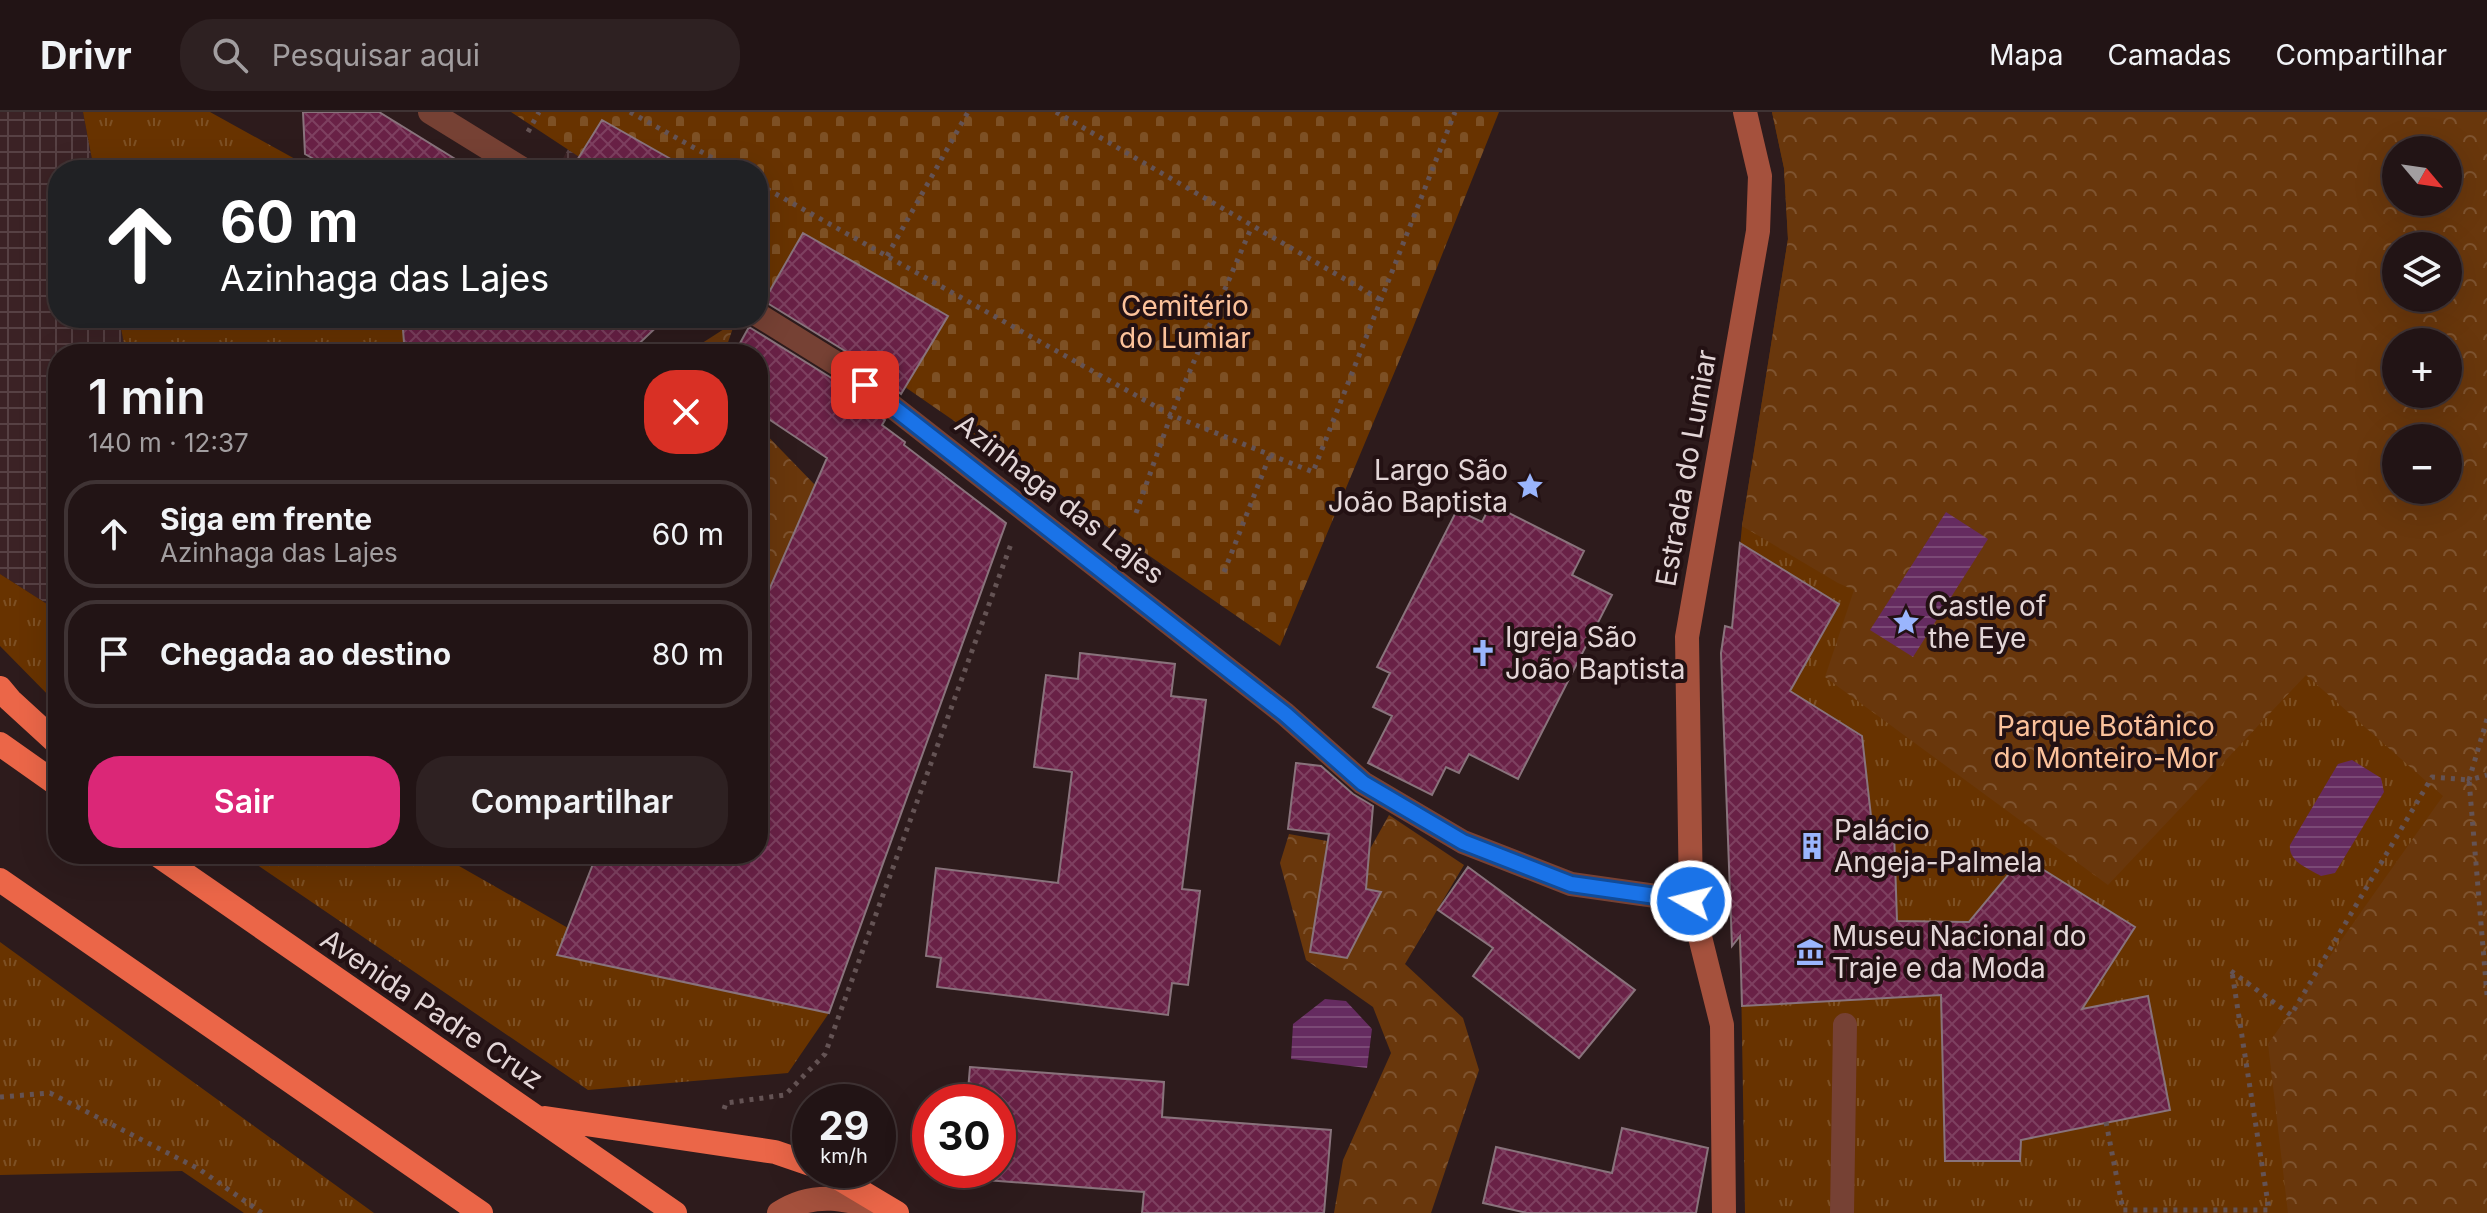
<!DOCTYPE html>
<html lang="pt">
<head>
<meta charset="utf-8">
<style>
	:root { --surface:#221415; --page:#2e2122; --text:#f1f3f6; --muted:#a29ea0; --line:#3f3334; --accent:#db2777 }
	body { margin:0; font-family:Inter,sans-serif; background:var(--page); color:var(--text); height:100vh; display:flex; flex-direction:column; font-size:30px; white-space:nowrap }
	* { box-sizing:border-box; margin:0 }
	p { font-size:26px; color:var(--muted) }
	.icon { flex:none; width:44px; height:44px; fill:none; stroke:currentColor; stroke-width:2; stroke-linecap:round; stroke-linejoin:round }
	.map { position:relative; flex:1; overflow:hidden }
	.side { position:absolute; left:48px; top:232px; width:720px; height:520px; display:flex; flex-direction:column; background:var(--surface); border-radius:32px; box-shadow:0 8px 32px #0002,0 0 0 2px var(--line) }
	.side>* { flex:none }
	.top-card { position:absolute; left:48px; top:48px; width:720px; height:168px; border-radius:32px; box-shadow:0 8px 32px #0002,0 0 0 2px var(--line); background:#202124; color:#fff; overflow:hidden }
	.needle { width:52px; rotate:119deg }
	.buttons { position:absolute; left:2382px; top:24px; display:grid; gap:16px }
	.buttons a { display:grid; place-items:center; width:80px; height:80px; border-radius:50%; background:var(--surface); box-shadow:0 8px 32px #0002,0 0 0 2px var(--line); font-size:40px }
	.speed { position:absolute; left:792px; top:972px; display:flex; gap:16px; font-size:40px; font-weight:700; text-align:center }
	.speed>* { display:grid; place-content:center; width:104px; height:104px; border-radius:50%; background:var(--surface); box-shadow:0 8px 32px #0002,0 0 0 2px var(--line); line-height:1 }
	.speed small { font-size:20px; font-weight:400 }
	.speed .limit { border:12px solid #d22; background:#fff; color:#111 }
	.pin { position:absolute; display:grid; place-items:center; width:68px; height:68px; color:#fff; margin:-34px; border-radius:16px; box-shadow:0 4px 12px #0006 }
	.me { position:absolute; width:88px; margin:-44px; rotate:278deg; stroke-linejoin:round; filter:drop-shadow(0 0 6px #0008) }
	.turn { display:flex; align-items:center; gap:28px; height:168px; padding:0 40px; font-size:36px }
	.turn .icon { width:104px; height:104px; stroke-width:2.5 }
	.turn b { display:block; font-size:56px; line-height:68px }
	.round { display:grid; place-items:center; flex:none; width:84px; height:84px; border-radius:32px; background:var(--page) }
	.overview { display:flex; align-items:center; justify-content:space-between; height:136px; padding:0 40px }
	h1 { font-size:48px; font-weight:600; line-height:60px }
	.action { display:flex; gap:16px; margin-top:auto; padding:16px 40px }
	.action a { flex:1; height:92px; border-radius:32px; background:var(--accent); color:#fff; font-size:32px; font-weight:600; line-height:92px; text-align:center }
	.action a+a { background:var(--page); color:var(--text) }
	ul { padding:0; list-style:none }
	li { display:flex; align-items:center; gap:24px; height:108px; margin:0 16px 12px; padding:0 24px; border:4px solid var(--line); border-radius:32px }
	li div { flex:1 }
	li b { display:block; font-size:30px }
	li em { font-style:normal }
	header { display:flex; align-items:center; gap:48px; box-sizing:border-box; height:112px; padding:0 40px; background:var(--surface); border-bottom:2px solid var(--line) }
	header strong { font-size:38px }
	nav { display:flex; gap:44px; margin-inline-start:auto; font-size:28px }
	.search { width:560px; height:72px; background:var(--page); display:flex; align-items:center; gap:20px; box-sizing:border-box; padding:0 28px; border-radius:32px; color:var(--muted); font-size:30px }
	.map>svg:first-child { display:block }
</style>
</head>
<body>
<header>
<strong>Drivr</strong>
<div class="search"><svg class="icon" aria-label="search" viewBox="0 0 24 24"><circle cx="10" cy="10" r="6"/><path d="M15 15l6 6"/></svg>Pesquisar aqui</div>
<nav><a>Mapa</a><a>Camadas</a><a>Compartilhar</a></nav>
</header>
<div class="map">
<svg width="2487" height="1101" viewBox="0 0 2487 1101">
	<defs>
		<pattern id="industrial-grid" width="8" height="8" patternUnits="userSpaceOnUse" patternTransform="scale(2)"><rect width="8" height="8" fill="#3b2225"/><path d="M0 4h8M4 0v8" fill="none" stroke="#574144"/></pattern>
		<pattern id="grass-tufts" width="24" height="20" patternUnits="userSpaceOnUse" patternTransform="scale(2)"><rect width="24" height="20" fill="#683300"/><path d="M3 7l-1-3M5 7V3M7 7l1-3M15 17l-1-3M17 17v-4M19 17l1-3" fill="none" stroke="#7d5024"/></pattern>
		<pattern id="forest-crowns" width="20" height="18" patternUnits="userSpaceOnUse" patternTransform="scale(2)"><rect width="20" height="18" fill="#69370c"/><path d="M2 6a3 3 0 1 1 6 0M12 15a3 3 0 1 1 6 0" fill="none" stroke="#7e532f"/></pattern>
		<pattern id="cemetery-stones" width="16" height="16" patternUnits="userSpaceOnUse" patternTransform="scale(2)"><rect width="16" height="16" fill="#683300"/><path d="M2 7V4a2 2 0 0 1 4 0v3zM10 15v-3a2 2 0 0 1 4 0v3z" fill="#7d5024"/></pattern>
		<pattern id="water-rules" width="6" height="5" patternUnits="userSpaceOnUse" patternTransform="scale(2)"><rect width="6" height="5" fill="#652b60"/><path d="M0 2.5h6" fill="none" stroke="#7b4976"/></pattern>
		<pattern id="building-cross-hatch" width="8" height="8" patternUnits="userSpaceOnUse" patternTransform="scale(2)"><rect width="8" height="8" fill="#692146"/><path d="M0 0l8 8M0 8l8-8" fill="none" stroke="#7e4060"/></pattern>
	</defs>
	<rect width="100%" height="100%" fill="#2d1b1c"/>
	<path fill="url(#industrial-grid)" d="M 0,0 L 83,0 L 94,58 L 58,58 L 58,206 L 119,206 L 126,242 L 58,242 L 58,499 L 0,462 Z
		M 568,37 L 599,58 L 557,58 Z"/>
	<path fill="url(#grass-tufts)" fill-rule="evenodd" d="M 83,0 L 210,0 L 315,58 L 94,58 Z
		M 1772,0 L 2487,0 L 2487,1101 L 1745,1101 L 1741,865 L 1721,541 L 1725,514 L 1732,516 L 1742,414 L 1788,127 L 1784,56 ZM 2396,38 L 2448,38 L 2448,90 L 2396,90 ZM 2396,134 L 2448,134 L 2448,186 L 2396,186 ZM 2396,230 L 2448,230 L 2448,282 L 2396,282 ZM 2396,326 L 2448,326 L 2448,378 L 2396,378 Z
		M 119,206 L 402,206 L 405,242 L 126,242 Z
		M 0,462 L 58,499 L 58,593 L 0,534 Z
		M 241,742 L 438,742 L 568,816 L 558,843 L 829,901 L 788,961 L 588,978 Z
		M 0,830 L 374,1101 L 244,1101 L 182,1059 L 0,1063 Z"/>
	<path fill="url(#forest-crowns)" fill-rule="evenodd" d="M 1772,0 L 2487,0 L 2487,1101 L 2288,1101 L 2268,932 L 2443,684 L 2306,563 L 2108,773 L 1825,565 L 1854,478 L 1838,471 L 1742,414 L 1788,127 L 1784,56 ZM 2396,38 L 2448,38 L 2448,90 L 2396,90 ZM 2396,134 L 2448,134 L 2448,186 L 2396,186 ZM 2396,230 L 2448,230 L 2448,282 L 2396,282 ZM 2396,326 L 2448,326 L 2448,378 L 2396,378 Z
		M 735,210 L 724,242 L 685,242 Z
		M 758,314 L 815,373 L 765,487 L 758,483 Z
		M 1389,703 L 1464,753 L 1405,852 L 1463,906 L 1479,958 L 1431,1101 L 1334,1101 L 1343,1048 L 1391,941 L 1373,895 L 1306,848 L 1280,751 L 1289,722 L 1370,737 Z"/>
	<path fill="url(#cemetery-stones)" d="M 511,0 L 1499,0 L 1410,223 L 1280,534 L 905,275 L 758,167 L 758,58 L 599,58 Z"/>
	<path fill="url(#water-rules)" d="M 1946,400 L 1988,427 L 1913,545 L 1870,518 Z
		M 2352,648 L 2381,666 L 2384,680 L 2335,761 L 2321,764 C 2307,756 2288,749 2290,733 L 2338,652 Z
		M 1325,887 L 1346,889 L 1372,917 L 1367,956 L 1291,947 L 1293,912 Z"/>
	<path fill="url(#building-cross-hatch)" stroke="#89737c" stroke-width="2" d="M 303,0 L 379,0 L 473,58 L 333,58 L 305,42 Z
		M 602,8 L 690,58 L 571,58 Z
		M 803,121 L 948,204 L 901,282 L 850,242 L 764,189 Z
		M 402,206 L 666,206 L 628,242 L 405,242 Z
		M 749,215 L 833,267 L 885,308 L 882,313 L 905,330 L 904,333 L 1006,411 L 829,901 L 557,843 L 597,742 L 758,742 L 758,503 L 827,346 L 758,300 L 758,242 L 734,242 Z
		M 1491,392 L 1584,439 L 1572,463 L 1612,483 L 1518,667 L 1469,642 L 1459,661 L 1446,655 L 1432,683 L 1368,651 L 1392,604 L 1373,595 L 1390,561 L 1377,555 L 1457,398 L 1482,410 Z
		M 1740,431 L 1839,492 L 1790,579 L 1862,624 L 1873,722 L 1894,720 L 1897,809 L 1969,810 L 2023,745 L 2135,815 L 2082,897 L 2148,884 L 2170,998 L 2021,1028 L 2020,1049 L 1945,1049 L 1941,883 L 1742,894 L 1740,824 L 1732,834 L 1721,541 L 1725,514 L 1732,516 Z
		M 1080,541 L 1175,552 L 1171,584 L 1206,588 L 1182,777 L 1200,779 L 1188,873 L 1172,871 L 1168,903 L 937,875 L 941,846 L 926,844 L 936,756 L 1058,771 L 1072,660 L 1034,655 L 1046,563 L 1078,567 Z
		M 1296,651 L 1321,654 L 1353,682 L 1373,694 L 1366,777 L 1381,780 L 1347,846 L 1310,840 L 1329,722 L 1288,717 Z
		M 1468,755 L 1635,878 L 1579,946 L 1473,864 L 1493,836 L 1438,798 Z
		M 970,955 L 1164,970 L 1162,1005 L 1331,1018 L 1324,1101 L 1142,1101 L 1144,1080 L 960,1066 L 961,1058 L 998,1058 L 998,990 L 967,990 Z
		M 1622,1016 L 1708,1036 L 1696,1101 L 1527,1101 L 1483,1091 L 1496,1035 L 1612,1061 Z"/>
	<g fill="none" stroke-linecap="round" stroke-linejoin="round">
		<path stroke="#645354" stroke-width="5" stroke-dasharray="4 6" stroke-linecap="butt" d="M 630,0 L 734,58
			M 1056,0 L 1381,188
			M 528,20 L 539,0
			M 758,72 L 1171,303 L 1313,360 L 1455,0
			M 887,144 L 968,0
			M 1136,401 L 1171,303 L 1252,114
			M 1224,460 L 1270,343
			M 2487,607 L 2469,668 L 2487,663
			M 2231,859 L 2291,903 L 2432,665 L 2469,668 L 2487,883
			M 0,985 L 50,981 L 199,1057 L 262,1101
			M 724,997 L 726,991 L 785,983 L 825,942 L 1011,432
			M 2106,1010 L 2123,1098 L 2269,1098 L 2232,860"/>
		<path stroke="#764134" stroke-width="24" d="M 1842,1101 L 1845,913"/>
		<path stroke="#764134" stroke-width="24" d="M 430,0 L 524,58
			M 758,203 L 842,255 L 1285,602 L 1363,671 L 1463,730 L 1571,772 L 1691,789"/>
		<path stroke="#a5513d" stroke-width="24" d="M 779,1101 C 814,1078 848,1087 885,1098
			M 1724,1101 L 1722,913 L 1691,789 L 1687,525 L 1758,119 L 1760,64 L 1745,0"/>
		<path stroke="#eb6648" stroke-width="24" d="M 0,576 L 10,588 L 58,632
			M 0,632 L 58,673
			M 156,742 L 675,1101
			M 0,768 L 481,1101
			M 545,1006 L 775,1040 L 810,1052
			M 825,1058 L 897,1101"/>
	</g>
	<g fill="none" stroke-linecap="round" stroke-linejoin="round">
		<g stroke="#114b97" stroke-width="20">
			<path id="route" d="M 865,273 L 1285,602 L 1363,671 L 1463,730 L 1571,772 L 1691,789"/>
		</g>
		<use href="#route" stroke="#1a73e8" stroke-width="14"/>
	</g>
	<defs>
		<g id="sight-bare" transform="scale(2.16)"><path d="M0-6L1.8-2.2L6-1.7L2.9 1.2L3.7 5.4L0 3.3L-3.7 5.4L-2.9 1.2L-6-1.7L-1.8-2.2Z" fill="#9ab5fd" stroke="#231113" stroke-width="2.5" paint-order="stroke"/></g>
		<g id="church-bare" transform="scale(2.16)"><path d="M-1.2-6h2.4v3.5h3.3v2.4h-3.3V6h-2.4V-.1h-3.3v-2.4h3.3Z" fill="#9ab5fd" stroke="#231113" stroke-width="2.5" paint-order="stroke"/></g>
		<g id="building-bare" transform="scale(2.16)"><path d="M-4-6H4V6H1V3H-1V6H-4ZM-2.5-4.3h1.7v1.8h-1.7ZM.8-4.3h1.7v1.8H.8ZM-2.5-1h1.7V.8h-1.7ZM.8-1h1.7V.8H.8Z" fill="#9ab5fd" stroke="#231113" stroke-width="2.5" paint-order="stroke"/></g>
		<g id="museum-bare" transform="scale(2.16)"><path d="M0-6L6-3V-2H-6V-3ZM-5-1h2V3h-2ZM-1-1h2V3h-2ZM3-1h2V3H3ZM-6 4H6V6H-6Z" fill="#9ab5fd" stroke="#231113" stroke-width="2.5" paint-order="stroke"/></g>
	</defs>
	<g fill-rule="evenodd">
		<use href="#sight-bare" x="1530" y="374"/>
		<use href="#sight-bare" x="1906" y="510"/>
		<use href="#church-bare" x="1483" y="541"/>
		<use href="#building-bare" x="1812" y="734"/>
		<use href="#museum-bare" x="1810" y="840"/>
	</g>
	<g text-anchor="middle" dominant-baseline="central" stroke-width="8" stroke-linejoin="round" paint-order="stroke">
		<g font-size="28" fill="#fcc29b" stroke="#231113">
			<text x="1185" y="194">Cemitério<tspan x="1185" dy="32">do Lumiar</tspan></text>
			<text x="2106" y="614">Parque Botânico<tspan x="2106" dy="32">do Monteiro-Mor</tspan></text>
		</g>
		<g font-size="28" fill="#e3d6d7" stroke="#231113">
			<text transform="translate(1686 356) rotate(-80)">Estrada do Lumiar</text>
			<text transform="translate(1060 387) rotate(38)">Azinhaga das Lajes</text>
			<text transform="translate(432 897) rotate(34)">Avenida Padre Cruz</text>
		</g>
		<g font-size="28" fill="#e3d6d7" stroke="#231113" text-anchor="start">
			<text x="1508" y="358" text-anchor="end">Largo São<tspan x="1508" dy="32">João Baptista</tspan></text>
			<text x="1928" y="494">Castle of<tspan x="1928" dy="32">the Eye</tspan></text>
			<text x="1505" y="525">Igreja São<tspan x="1505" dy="32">João Baptista</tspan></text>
			<text x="1834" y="718">Palácio<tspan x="1834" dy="32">Angeja-Palmela</tspan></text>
			<text x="1832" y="824">Museu Nacional do<tspan x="1832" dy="32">Traje e da Moda</tspan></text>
		</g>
	</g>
</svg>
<div class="buttons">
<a><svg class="needle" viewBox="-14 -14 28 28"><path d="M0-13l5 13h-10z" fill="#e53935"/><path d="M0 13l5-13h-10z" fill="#a29ea0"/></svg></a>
<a><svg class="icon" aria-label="layers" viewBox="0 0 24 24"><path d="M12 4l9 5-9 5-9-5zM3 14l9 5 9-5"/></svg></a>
<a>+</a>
<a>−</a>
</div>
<div class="speed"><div>29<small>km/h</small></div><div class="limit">30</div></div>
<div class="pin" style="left:865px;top:273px;background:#d93025"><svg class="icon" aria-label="arrive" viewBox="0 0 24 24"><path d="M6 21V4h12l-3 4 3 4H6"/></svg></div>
<svg class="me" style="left:1691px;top:789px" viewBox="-20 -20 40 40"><circle r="17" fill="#1a73e8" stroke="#fff" stroke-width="3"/><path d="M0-11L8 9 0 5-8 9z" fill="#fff"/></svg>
<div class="top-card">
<div class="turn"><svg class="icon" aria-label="ahead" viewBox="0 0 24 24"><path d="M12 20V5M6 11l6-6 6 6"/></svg><div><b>60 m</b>Azinhaga das Lajes</div></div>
</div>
<section class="side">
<div class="overview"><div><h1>1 min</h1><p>140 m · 12:37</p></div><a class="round" style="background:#d93025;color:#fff"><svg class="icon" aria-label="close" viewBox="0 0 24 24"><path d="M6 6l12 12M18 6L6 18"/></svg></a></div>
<ul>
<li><svg class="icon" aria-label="ahead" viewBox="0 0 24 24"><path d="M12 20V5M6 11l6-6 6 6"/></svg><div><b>Siga em frente</b><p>Azinhaga das Lajes</p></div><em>60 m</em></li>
<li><svg class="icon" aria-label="arrive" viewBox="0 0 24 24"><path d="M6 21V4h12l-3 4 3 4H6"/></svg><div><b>Chegada ao destino</b></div><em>80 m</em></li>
</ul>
<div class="action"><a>Sair</a><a>Compartilhar</a></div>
</section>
</div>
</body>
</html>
